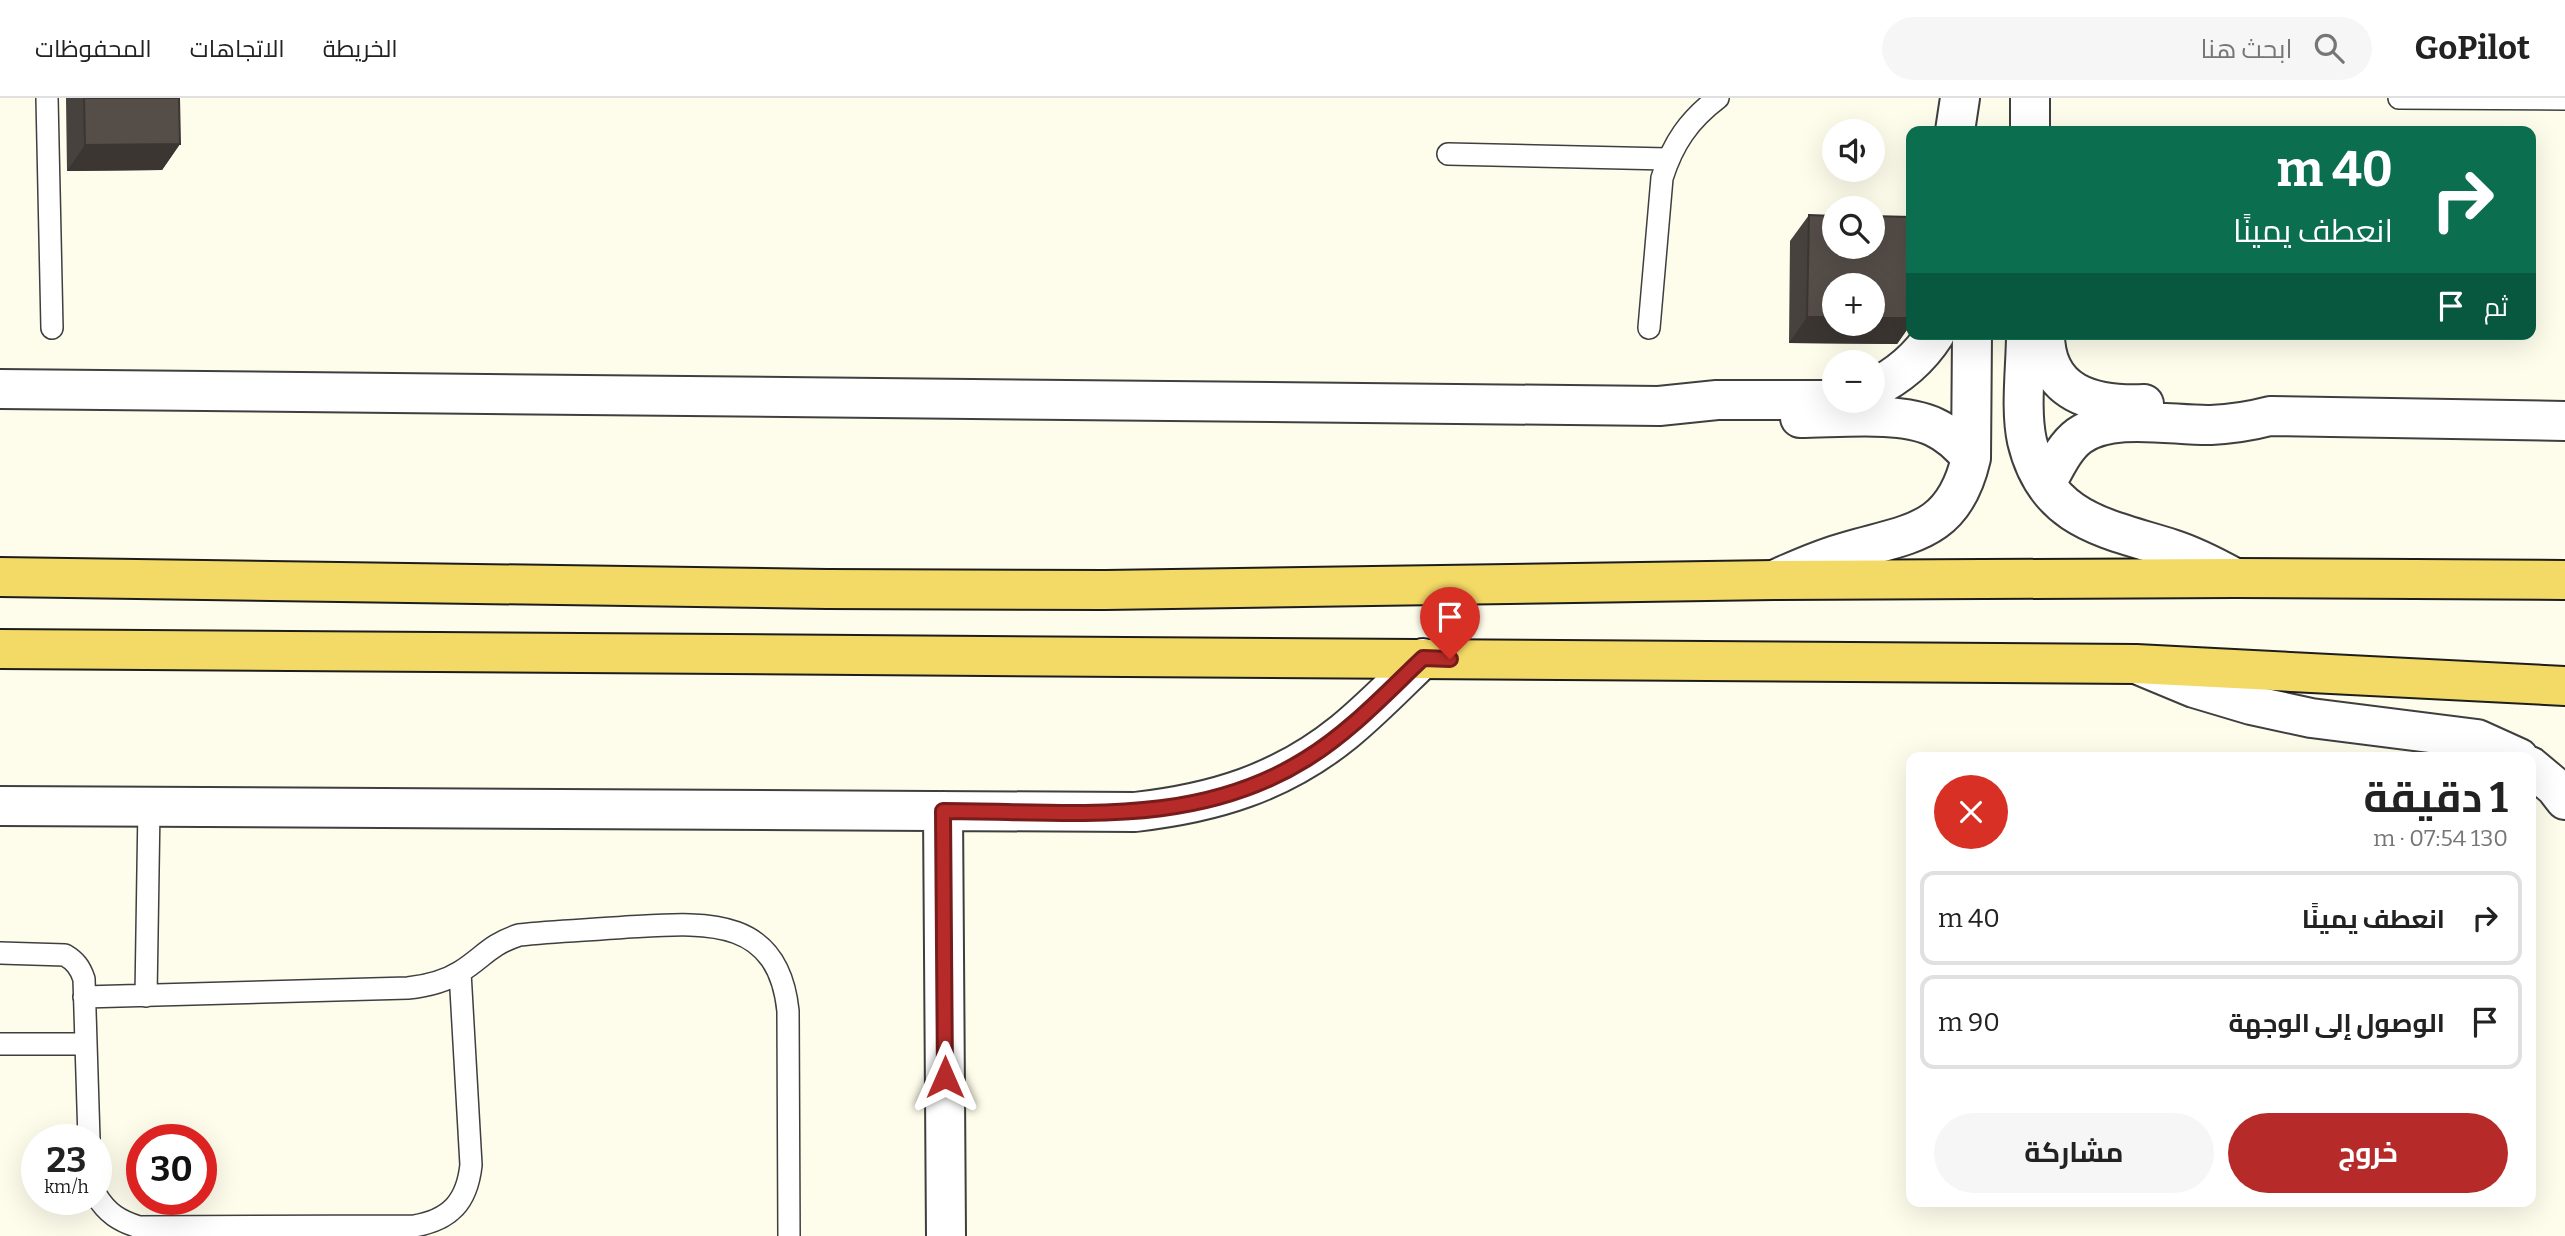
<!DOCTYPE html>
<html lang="ar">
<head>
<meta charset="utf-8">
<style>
	:root { --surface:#fff; --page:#f6f6f6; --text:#222; --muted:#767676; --line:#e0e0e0; --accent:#b62b29 }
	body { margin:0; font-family:Bitter,Cairo,serif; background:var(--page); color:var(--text); direction:rtl; height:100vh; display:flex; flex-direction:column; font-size:26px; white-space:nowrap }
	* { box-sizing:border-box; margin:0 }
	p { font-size:23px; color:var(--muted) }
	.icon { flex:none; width:38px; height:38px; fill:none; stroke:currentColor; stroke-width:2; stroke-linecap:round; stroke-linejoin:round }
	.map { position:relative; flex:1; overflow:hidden; direction:ltr }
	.side { position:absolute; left:1906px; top:654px; width:630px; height:455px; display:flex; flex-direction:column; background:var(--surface); border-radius:14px; box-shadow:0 7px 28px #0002; direction:rtl }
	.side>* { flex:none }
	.top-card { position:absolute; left:1906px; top:28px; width:630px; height:214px; border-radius:14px; box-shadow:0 7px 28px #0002; direction:rtl; background:#0b6e4f; color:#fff; overflow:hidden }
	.controls { position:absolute; left:1822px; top:21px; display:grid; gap:14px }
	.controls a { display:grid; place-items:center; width:63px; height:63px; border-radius:50%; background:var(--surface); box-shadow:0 7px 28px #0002; font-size:35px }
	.speed { position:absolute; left:21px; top:1026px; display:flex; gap:14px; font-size:35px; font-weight:700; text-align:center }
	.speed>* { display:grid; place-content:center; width:91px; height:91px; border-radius:50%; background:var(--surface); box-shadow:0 7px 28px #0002; line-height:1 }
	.speed small { font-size:18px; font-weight:400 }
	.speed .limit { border:10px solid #d22; background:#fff; color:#111 }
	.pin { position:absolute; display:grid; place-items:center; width:60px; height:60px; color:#fff; margin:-72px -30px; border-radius:50% 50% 50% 0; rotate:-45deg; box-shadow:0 0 7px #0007 }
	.pin .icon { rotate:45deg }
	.me { position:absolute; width:77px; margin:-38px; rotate:0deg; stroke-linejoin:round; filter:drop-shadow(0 0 5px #0008) }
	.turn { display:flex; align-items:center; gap:24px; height:147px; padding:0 28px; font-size:32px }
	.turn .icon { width:91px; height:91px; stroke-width:2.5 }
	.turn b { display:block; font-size:49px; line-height:60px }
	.then { display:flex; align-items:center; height:66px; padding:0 28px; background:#0003; gap:14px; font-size:26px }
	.round { display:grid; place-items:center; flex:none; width:74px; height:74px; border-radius:37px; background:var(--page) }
	.headline { display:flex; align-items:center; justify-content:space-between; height:119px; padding:0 28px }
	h1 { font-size:42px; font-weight:700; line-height:52px }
	.action { display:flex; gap:14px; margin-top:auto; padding:14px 28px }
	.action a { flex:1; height:80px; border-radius:42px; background:var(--accent); color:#fff; font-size:28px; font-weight:700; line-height:80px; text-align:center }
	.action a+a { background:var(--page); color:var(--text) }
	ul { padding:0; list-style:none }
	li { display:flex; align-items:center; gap:21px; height:94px; margin:0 14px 10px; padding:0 14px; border:4px solid var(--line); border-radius:14px }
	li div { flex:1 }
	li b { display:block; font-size:26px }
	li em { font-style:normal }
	header { display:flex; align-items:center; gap:42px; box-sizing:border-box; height:98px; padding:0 35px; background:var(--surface); border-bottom:2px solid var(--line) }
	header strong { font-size:33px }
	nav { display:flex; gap:38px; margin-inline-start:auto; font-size:24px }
	.search { width:490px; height:63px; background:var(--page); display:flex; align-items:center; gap:18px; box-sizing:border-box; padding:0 24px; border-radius:38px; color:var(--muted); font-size:26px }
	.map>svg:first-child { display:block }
</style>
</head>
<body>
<header>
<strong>GoPilot</strong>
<div class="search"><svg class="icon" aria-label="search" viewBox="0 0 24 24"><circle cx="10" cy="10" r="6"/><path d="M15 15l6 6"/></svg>ابحث هنا</div>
<nav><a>الخريطة</a><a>الاتجاهات</a><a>المحفوظات</a></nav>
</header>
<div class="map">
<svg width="2565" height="1138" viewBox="0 0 2565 1138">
	<rect width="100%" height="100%" fill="#fefceb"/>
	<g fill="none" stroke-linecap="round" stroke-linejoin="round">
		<g stroke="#3f3f3f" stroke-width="24">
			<path id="service" d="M 47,0 L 52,230
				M 2399,0 L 2565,1
				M 1448,56 L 1667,61
				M 1649,230 L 1662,80 C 1673,45 1689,22 1718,0
				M 0,855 L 65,857 C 75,863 80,869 84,881 L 89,1041
				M 146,898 L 149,709
				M 84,899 L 408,890 C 427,888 444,884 460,874 C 484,859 489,847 519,837 C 555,833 591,832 627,829 C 703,825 778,816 788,913 L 789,1138
				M 0,946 L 86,946
				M 96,1097 C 107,1115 119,1123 139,1129 L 414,1128 C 450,1122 467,1104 471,1067 L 460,874"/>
		</g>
		<g stroke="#3f3f3f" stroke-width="42">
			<path id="minor" d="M 1955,33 L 1960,0
				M 2030,33 L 2030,0
				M 2026,236 C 2026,269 2020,311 2027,343 C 2046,423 2106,430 2172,451 C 2194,458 2215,469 2235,480
				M 2045,236 C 2045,296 2093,308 2144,306
				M 0,291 L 1659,308 L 1717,302 L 1834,302
				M 1872,291 C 1899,278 1919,261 1935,236
				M 1800,320 C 1838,320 1901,313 1934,329 C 1949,336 1961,347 1971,360
				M 2046,386 C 2055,370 2064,349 2079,338 C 2112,314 2173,328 2211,327 C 2231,326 2251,323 2270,318 L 2565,323
				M 1774,482 C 1798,471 1823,460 1849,453 C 1912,435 1954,434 1971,360 L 1972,236
				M 2141,568 L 2194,590 L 2251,607 L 2311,620 L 2477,641 L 2519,660
				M 2530,668 L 2555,689 L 2565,702
				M 0,708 L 1135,714 C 1214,705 1281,685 1344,634 C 1372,611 1397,585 1423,560
				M 943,713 L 946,1138"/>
		</g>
		<g stroke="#1d1d1d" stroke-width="42">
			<path id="primary" d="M 0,479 L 827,491 L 1105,492 L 1774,482 L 2235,480 L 2565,482
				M 0,551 L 2136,566 L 2565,588"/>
		</g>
		<use href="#service" stroke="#fff" stroke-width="21"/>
		<use href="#minor" stroke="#fff" stroke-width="38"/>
		<use href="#primary" stroke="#f3d966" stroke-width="38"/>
	</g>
	<path fill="#48423e" d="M 66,0 L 179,0 L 180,46 L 162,72 L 67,73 Z
		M 1809,117 L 1911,119 L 1911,226 L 1897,246 L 1789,245 L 1790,143 Z"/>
	<path fill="#3b3632" d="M 180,46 L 162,72 L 67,73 L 85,47 Z
		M 1807,219 L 1834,219 L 1834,226 L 1872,226 L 1872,220 L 1911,220 L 1911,226 L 1897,246 L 1789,245 Z"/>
	<path fill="#544d48" stroke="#3b3632" stroke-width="2" d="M 84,0 L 179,0 L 180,46 L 85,47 Z
		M 1809,117 L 1834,118 L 1834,149 L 1872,149 L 1872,118 L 1911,119 L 1911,220 L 1872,220 L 1872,187 L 1834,187 L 1834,219 L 1807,219 Z"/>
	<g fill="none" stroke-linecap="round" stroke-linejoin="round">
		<g stroke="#761c1b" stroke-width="18">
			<path id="route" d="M 945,979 L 943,713 C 1069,713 1194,731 1306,661 C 1350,634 1386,595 1423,560 L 1450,561"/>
		</g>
		<use href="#route" stroke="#b62b29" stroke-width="12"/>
	</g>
</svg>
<div class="controls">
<a><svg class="icon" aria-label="sound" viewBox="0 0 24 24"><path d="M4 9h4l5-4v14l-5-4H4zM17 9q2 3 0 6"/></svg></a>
<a><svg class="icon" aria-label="search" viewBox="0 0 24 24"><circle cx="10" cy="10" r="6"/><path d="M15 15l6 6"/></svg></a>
<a>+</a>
<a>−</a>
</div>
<div class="speed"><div>23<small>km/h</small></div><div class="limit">30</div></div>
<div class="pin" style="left:1450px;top:561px;background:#d93025"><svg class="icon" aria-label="arrive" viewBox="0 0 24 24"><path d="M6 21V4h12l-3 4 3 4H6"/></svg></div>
<svg class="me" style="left:945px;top:979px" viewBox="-20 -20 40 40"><path d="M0-17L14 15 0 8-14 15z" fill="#b62b29" stroke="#fff" stroke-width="4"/></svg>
<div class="top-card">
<div class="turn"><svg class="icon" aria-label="right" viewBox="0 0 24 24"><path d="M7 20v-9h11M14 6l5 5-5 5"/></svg><div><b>40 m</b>انعطف يمينًا</div></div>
<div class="then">ثم<svg class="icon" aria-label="arrive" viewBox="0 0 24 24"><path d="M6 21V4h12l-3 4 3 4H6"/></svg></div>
</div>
<section class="side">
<div class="headline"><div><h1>1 دقيقة</h1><p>130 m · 07:54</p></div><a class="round" style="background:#d93025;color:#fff"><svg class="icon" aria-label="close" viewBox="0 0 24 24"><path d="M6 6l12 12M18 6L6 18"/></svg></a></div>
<ul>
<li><svg class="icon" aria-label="right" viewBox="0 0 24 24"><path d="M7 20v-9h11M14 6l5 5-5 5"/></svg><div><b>انعطف يمينًا</b></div><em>40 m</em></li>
<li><svg class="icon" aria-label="arrive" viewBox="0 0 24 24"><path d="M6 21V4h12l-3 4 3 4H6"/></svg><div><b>الوصول إلى الوجهة</b></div><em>90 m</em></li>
</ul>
<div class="action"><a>خروج</a><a>مشاركة</a></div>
</section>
</div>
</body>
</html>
